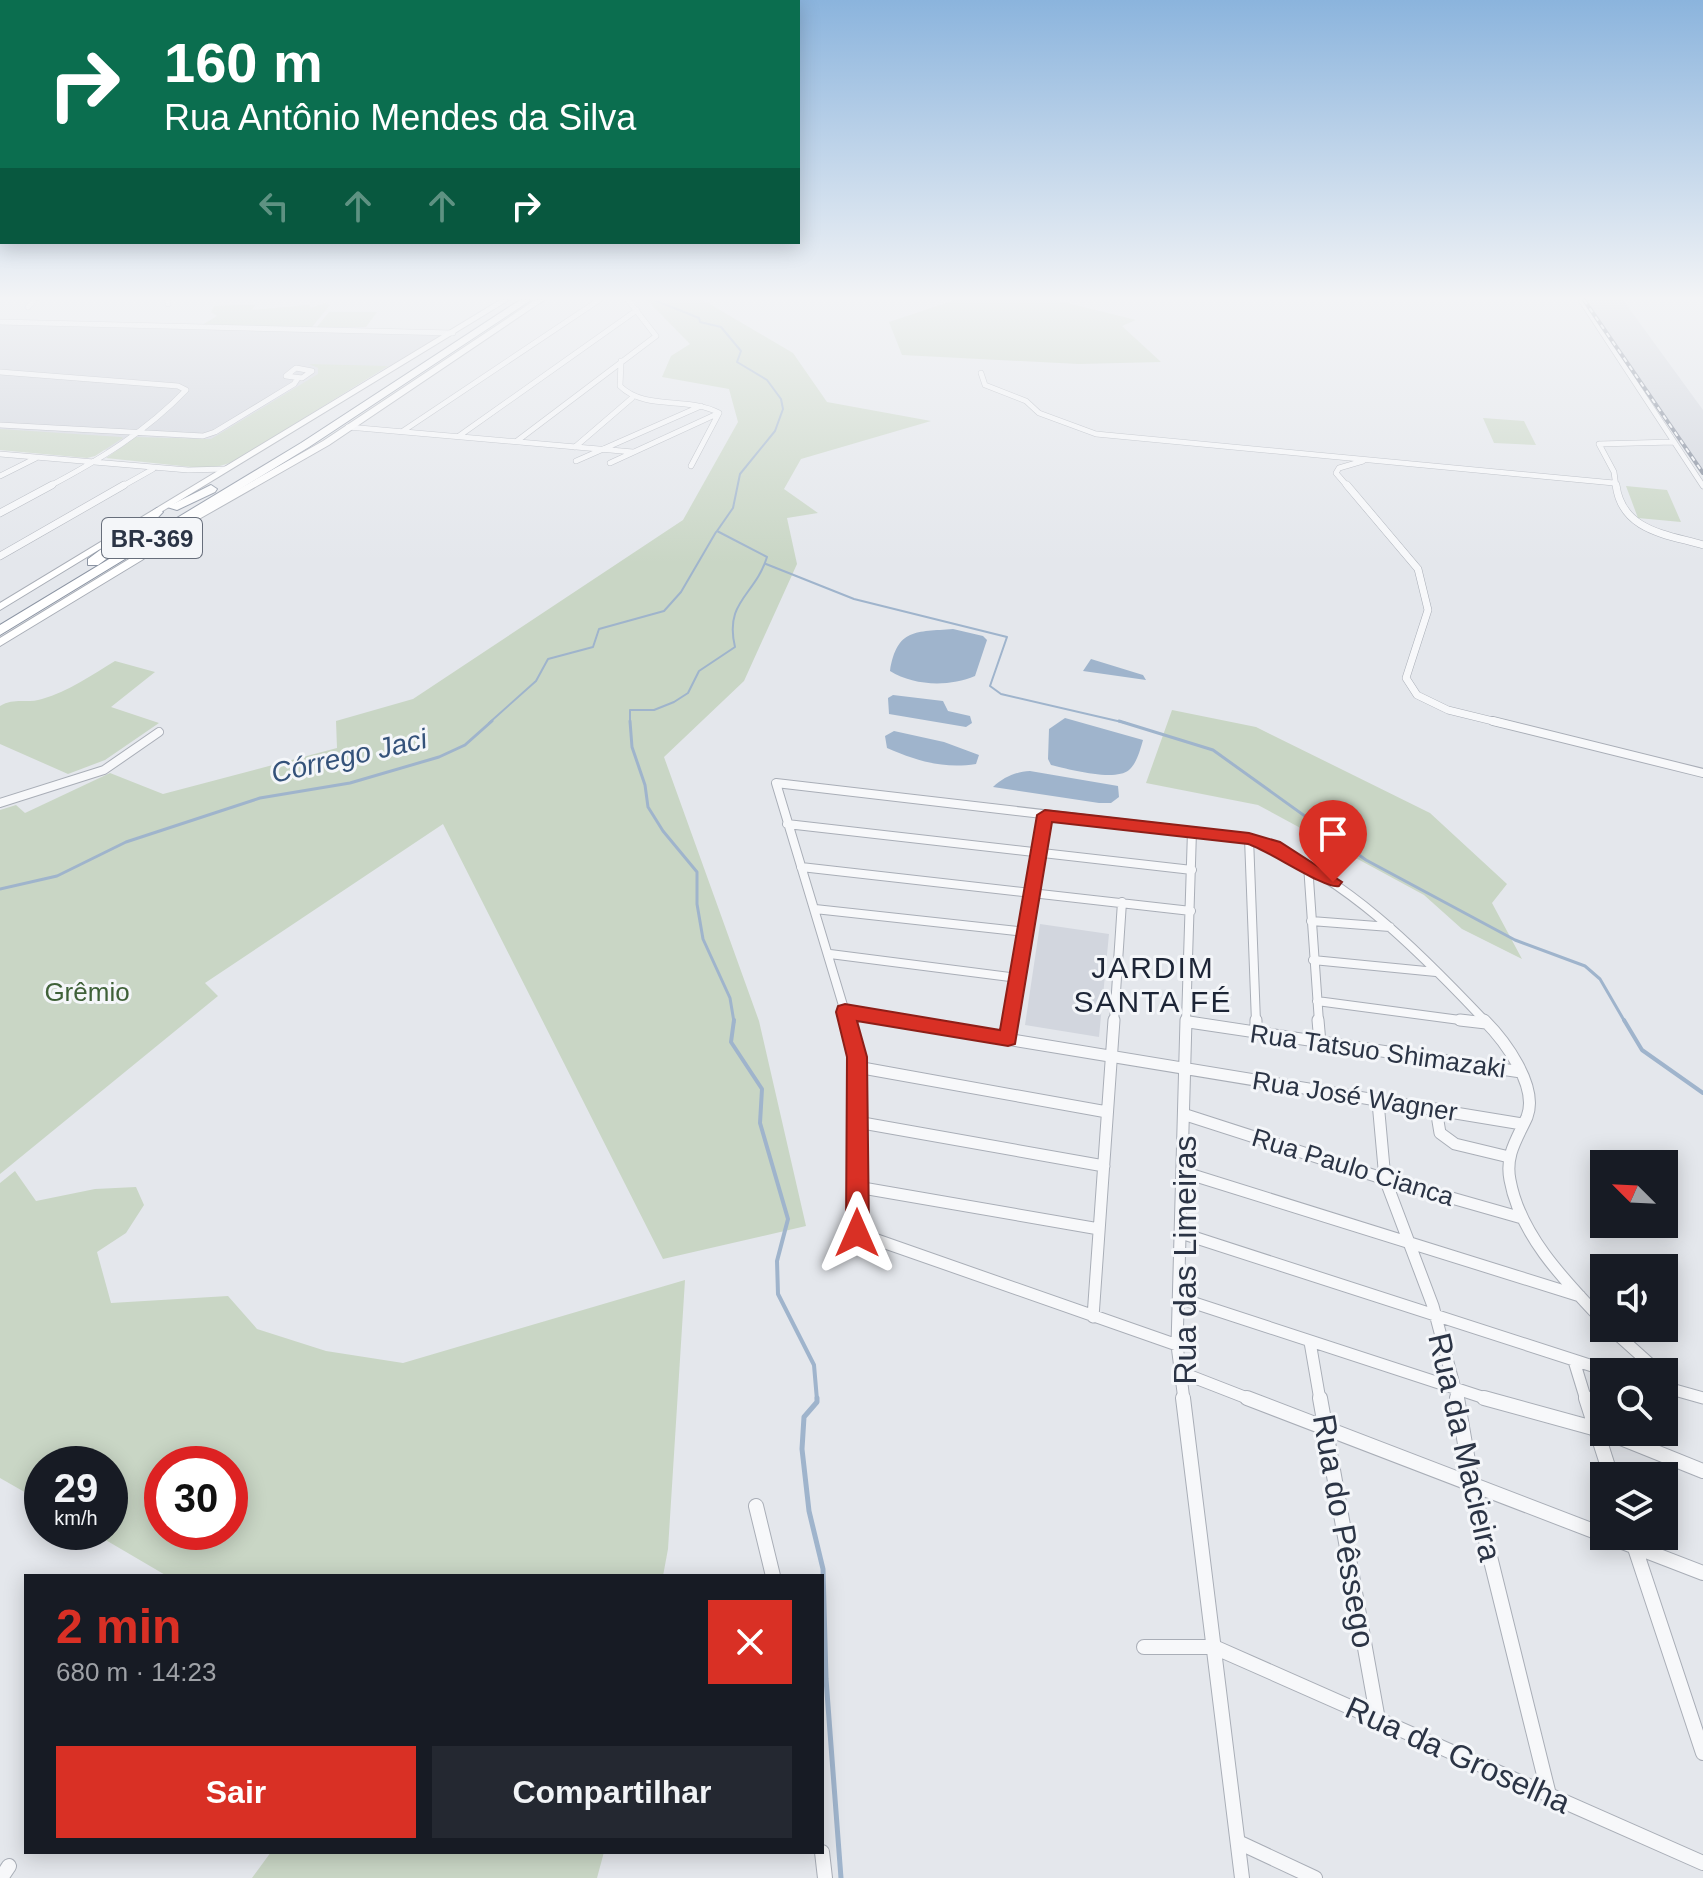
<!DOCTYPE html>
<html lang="pt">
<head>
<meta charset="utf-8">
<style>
	:root { --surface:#171b24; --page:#242831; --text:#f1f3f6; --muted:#9ea1a6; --accent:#d93025 }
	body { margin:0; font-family:Arial,sans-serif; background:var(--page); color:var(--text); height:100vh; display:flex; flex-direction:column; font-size:30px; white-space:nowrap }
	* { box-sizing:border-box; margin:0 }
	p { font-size:26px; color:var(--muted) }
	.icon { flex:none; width:44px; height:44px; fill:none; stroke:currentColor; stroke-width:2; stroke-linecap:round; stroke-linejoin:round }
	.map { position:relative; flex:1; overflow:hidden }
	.side { position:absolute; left:24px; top:1574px; width:800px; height:280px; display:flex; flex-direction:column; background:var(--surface); border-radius:0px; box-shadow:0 4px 20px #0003 }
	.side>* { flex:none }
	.hud { position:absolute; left:0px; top:0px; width:800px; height:244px; box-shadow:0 4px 20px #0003; background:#0b6e4f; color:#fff; overflow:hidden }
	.needle { width:52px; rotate:294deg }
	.tools { position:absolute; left:1590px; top:1150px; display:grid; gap:16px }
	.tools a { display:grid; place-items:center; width:88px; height:88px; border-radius:0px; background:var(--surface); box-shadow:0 4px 20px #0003; font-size:40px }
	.speed { position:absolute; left:24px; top:1446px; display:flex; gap:16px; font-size:40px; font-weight:700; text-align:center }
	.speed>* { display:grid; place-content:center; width:104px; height:104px; border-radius:50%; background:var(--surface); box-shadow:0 4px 20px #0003; line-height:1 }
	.speed small { font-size:20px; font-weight:400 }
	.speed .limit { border:12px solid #d22; background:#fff; color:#111 }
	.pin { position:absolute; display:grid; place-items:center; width:68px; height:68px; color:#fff; margin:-82px -34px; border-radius:50% 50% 50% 0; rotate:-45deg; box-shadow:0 0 8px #0007 }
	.pin .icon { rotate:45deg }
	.me { position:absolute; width:88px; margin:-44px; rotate:0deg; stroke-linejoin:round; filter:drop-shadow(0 0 6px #0008) }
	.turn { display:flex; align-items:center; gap:28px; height:168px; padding:0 32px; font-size:36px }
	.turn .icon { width:104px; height:104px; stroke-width:2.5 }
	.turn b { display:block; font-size:56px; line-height:68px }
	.lanes { display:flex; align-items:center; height:76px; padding:0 32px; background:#0003; justify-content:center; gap:40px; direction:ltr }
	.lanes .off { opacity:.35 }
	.round { display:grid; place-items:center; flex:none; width:84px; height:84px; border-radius:0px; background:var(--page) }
	.overview { display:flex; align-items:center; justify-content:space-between; height:136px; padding:0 32px }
	h1 { font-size:48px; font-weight:600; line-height:60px; color:var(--accent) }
	.button { display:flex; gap:16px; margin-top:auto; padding:16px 32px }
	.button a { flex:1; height:92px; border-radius:0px; background:var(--accent); color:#fff; font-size:32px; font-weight:600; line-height:92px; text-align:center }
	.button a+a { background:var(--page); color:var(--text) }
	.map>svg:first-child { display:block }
</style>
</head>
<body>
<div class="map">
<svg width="1703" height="1878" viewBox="0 0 1703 1878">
	<rect width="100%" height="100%" fill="#e4e7ec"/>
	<path fill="#d2d6de" d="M 1586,300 L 1623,300 L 1703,410 L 1703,475 Z
		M 0,324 L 444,334 L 224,462 L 0,439 Z
		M 1040,924 L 1109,934 L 1099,1037 L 1025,1025 Z"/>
	<path fill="#c9d6c5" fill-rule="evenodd" d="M 647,300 L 703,300 L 793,353 L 827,402 L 931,421 L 801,459 L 784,489 L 818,513 L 787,518 L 797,564 L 744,681 L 664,757 L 759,1021 L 806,1226 L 663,1259 L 443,824 L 205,983 L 218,996 L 0,1174 L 0,810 L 16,805 L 25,813 L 110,773 L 163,794 L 337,748 L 336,721 L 413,699 L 683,520 L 738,422 L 729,389 L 662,377 L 671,356 L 690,344 Z
		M 955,300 L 1055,300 L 1136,320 L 1122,326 L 1161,362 L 1079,364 L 902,355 L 889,322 Z
		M 325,303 L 330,305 L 312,327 L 202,325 L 217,316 L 211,312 L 214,306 L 255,305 L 252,310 L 309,305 L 311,308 Z
		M 329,312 L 377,312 L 366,327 L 317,327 Z
		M 309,364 L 388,366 L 233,462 L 210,469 L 106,458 L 136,437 L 211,439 L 318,374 L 318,368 Z
		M 1483,418 L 1524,421 L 1536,445 L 1494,443 Z
		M 0,429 L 121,437 L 123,438 L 95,456 L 87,458 L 0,450 Z
		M 1626,486 L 1667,490 L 1681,522 L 1638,518 Z
		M 115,661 L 155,672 L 111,707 L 159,723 L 105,760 L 68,774 L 0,744 L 0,706 C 15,697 27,704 42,699 C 69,691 92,675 115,661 Z
		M 1172,710 L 1256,727 L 1430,813 L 1507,884 L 1492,903 L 1522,959 L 1462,929 L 1424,895 L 1258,805 L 1146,783 Z
		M 15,1171 L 36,1201 L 95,1189 L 136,1187 L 144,1205 L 126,1233 L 97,1252 L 111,1303 L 228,1296 L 257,1329 L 326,1351 L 403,1363 L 685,1280 L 668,1549 L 663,1576 L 167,1576 L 92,1532 L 110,1532 L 110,1464 L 42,1464 L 42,1502 L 0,1478 L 0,1183 ZM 162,1464 L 230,1464 L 230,1532 L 162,1532 Z
		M 271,1852 L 604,1852 L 597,1878 L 252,1878 Z"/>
	<path fill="#9fb4cc" d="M 953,629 L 983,636 L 987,640 L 975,676 C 949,687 914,686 890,671 C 897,628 916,632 953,629 Z
		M 1091,659 L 1143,675 L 1146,680 L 1083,671 Z
		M 893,695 L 943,701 L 948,711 L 970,716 L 972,723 L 966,727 L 889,714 L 888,698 Z
		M 1065,718 L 1143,740 C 1140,750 1137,763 1129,770 C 1115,782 1068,769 1051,765 L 1048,759 L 1049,729 Z
		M 894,731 L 944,742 L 979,755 L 976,764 C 943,769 917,761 887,748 L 885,736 Z
		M 1030,771 L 1118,786 L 1119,797 L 1111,803 L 1099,803 L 993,787 C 1004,777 1015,772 1030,771 Z"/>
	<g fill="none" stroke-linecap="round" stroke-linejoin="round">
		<path stroke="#9fb4cc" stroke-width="2" d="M 766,564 L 854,599 L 1007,637 L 990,686 L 1001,694 L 1126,723
			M 489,723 L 536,681 L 548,659 L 593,647 L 599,629 L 664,611 L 681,592 L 716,532
			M 630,723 L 630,710 L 654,710 L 674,702 L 688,693 L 699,671 L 735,647 C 724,601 755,596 767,557 L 717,531 L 733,508 L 740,474 L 775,431 L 783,409 L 781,399 L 767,380 L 737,362 L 741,351 L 721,327 L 700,322 L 699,318 L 654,300"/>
		<path stroke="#9fb4cc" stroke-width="3" d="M 630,721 L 632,747 L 645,785 L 648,807 L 663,831 L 697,872 L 697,904 L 703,939 L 730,998 L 734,1022
			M 1119,721 L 1213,750 L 1366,860 L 1515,940 L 1585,966 L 1600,979 L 1625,1022
			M 0,889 L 57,876 L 126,842 L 260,798 L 350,783 L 439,757 L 465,745 L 492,721"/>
		<path stroke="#9fb4cc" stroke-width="4" d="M 734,1020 L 731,1042 L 762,1089 L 760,1123 L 788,1219 L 777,1261 L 778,1294 L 814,1365 L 817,1400
			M 1624,1020 L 1642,1050 L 1703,1093"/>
		<path stroke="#9fb4cc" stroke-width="5" d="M 817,1398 L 817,1402 L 804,1417 L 802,1449 L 809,1511 L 823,1569 L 826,1679 L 841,1878"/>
		<g stroke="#a9aeb7" stroke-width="6">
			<path id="street-far4" d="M 167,300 L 168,304
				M 1581,300 L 1703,486
				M 28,307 L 34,300
				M 0,322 L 453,333
				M 621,361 L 620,386 C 645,411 688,396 719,413 L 691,466
				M 296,368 L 312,371 L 302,378 L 286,376 Z
				M 0,372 L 178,386 L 186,390 C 146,432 99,460 48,487
				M 981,373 L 985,385 L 1026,401 L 1039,413 L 1096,434 L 1614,483
				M 0,425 L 203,436 L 215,432 L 294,384 L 298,378
				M 348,427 L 633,452
				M 403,431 L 599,300
				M 459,436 L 637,310
				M 517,441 L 656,336 L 628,300
				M 1599,444 L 1614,472 L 1616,487
				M 1599,444 L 1673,442
				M 575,447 L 632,398
				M 0,454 L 188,470 L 226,469
				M 576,461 L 701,406
				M 610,463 L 719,413
				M 0,476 L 36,458
				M 121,487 L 153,469
				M 1348,487 L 1336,473 L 1339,468 L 1363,461"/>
		</g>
		<g stroke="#a9aeb7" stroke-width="8">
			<path id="street-far3" d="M 1347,485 L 1418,569 L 1428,610 L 1406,678 L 1417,695 L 1448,710 L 1501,723
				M 1616,485 C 1622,531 1666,534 1703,545
				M 0,513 L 52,485
				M 0,556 L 124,485"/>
		</g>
		<g stroke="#a9aeb7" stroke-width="10">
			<path id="street-far2" d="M 1493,721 L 1703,773
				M 0,803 L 104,770 L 159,732
				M 787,824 L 1192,870
				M 1249,838 L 1256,1022
				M 1308,865 L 1319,1022
				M 801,867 L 1191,911
				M 815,909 L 1026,932
				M 1311,921 L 1390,927
				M 830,954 L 1018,978
				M 1313,960 L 1436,972
				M 1317,1001 L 1475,1022
				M 845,1012 L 903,1022
				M 848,1022 L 776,783 L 1249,838 C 1344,875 1417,949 1486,1022
				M 1011,1022 L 1045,815
				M 1114,1022 L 1122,902
				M 1186,1022 L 1192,831"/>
		</g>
		<g stroke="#a9aeb7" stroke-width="13">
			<path id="street-far1" d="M 847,1020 L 857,1057 L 857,1233 L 1177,1345
				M 891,1020 L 1522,1124
				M 1256,1020 L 1256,1033
				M 1318,1020 L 1320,1043
				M 1460,1020 L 1486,1023
				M 1484,1020 C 1504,1040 1539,1086 1527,1117 C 1517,1139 1505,1155 1510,1180 C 1520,1236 1567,1283 1604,1322
				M 1189,1022 L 1521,1072
				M 1008,1039 L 1011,1020
				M 857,1067 L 1107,1112
				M 1378,1102 L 1385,1179 L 1433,1306 L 1458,1400
				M 1436,1109 L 1440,1133 L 1455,1144 L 1509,1157
				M 1186,1115 L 1385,1179 L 1522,1218
				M 857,1122 L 1104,1166
				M 1183,1172 L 1580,1296
				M 857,1187 L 1099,1229
				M 1181,1233 L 1611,1372
				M 1179,1298 L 1491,1400
				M 1093,1317 L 1114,1020
				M 1610,1328 L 1659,1372
				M 1310,1342 L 1320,1400
				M 1574,1361 L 1586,1400
				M 1180,1372 L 1252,1400
				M 1664,1387 L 1703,1398
				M 1184,1400 L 1177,1345 L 1186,1020"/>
		</g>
		<g stroke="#a9aeb7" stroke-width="16">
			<path id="street" d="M 1183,1398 L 1242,1878
				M 1247,1398 L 1604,1535
				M 1320,1398 L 1378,1720
				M 1457,1398 L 1472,1484 L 1549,1795
				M 1484,1398 L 1604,1431
				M 1586,1398 L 1611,1476
				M 1606,1432 L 1703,1471
				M 756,1506 L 773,1576
				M 1607,1536 L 1703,1573
				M 1631,1536 L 1703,1753
				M 1144,1647 L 1214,1647 L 1703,1863
				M 1238,1842 L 1315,1878
				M 822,1852 L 825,1878
				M 1,1878 L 9,1866"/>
		</g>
		<g stroke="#a9aeb7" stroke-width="2">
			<path id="secondary" d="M 500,300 L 509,300 L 0,610 L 0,603 Z
				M 535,300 L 544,300 L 329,445 L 199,519 L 142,560 L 0,646 L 0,638 L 134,556 L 193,515 L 323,441 Z"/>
		</g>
		<g stroke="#8b94a3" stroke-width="2">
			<path id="highway" d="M 520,300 L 531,300 L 309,447 L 0,635 L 0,625 L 301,443 Z
				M 211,485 L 217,489 L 215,492 L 177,510 L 167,507 Z
				M 157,508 L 163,512 L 144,532 L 98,565 L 88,565 L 88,559 Z"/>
		</g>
		<use href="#street-far4" stroke="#f7f8fa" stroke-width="5"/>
		<use href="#street-far3" stroke="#f7f8fa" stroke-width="7"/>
		<use href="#street-far2" stroke="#f7f8fa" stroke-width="8"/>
		<use href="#street-far1" stroke="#f7f8fa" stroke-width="11"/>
		<use href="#street" stroke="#f7f8fa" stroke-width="14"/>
		<use href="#secondary" fill="#fff" fill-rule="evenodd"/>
		<use href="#highway" fill="#fff" fill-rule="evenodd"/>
		<g stroke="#7d8696" stroke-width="4">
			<path id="rail" d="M 1584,300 L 1703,473"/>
		</g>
		<use href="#rail" stroke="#f4f6f9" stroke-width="2" stroke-dasharray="5" stroke-linecap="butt"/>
	</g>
	<linearGradient id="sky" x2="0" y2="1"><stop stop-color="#8bb4dd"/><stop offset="0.53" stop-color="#f3f4f6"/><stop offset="1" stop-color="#f3f4f6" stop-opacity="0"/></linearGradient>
	<rect width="1703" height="563" fill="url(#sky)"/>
	<path fill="#d93025" stroke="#8d1f18" stroke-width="2" d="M 1045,810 L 1249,833 L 1280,842 L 1342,882 L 1339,886 C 1326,890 1268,850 1248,844 L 1052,822 L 1015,1044 L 1008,1046 L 857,1021 L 867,1057 L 869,1233 L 865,1240 L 857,1243 L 850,1240 L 846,1233 L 847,1057 L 836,1012 L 838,1006 L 845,1004 L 1000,1030 L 1037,815 Z"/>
	<g text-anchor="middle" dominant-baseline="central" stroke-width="6" stroke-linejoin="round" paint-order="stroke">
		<rect fill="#f4f6f9" stroke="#676e7b" stroke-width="2" x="102" y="518" width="100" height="40" rx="6"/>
		<g font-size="24" font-weight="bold" fill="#2b3445">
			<text x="152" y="538">BR-369</text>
		</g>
		<g font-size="26" fill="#3f6138" stroke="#f4f6f9">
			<text x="87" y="992">Grêmio</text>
		</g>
		<g font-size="26" fill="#2b3445" stroke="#f4f6f9">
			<text transform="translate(1378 1051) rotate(8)">Rua Tatsuo Shimazaki</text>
			<text transform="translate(1355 1096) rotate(9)">Rua José Wagner</text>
			<text transform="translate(1353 1167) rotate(17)">Rua Paulo Cianca</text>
		</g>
		<g font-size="28" font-style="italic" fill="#34527a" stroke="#f4f6f9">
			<text transform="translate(349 756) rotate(-13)">Córrego Jaci</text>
		</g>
		<g font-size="30" letter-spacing="2" fill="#1d2536" stroke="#f4f6f9">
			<text x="1153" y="967">JARDIM<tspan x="1153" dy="34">SANTA FÉ</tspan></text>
		</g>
		<g font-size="32" fill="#2b3445" stroke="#f4f6f9">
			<text transform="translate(1185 1260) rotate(-90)">Rua das Limeiras</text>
			<text transform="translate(1465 1447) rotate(77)">Rua da Macieira</text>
			<text transform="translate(1344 1531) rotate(80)">Rua do Pêssego</text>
			<text transform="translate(1458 1755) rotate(24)">Rua da Groselha</text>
		</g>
	</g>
</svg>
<div class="tools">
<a><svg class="needle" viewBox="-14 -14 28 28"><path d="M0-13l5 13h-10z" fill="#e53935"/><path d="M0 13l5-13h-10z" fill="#9ea1a6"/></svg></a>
<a><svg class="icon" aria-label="sound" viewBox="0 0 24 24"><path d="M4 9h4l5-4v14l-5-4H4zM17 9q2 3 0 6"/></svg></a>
<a><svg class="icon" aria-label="search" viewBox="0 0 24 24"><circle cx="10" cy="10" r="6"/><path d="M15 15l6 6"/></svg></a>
<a><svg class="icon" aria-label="layers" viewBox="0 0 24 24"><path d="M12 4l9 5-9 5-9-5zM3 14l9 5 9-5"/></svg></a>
</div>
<div class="speed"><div>29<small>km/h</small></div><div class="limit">30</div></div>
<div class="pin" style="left:1333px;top:882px;background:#d93025"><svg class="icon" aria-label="arrive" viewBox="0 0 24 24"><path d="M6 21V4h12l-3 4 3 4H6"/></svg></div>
<svg class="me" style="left:857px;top:1233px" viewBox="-20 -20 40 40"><path d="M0-17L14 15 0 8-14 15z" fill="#d93025" stroke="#fff" stroke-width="4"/></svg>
<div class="hud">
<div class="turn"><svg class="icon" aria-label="right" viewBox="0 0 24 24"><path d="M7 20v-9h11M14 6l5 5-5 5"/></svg><div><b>160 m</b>Rua Antônio Mendes da Silva</div></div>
<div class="lanes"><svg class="icon off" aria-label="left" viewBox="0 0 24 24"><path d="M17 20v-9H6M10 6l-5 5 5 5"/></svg><svg class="icon off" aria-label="ahead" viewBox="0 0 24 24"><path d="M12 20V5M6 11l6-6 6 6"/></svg><svg class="icon off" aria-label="ahead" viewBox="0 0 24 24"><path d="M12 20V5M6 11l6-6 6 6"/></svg><svg class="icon" aria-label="right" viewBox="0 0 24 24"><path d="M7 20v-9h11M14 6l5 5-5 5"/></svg></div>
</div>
<section class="side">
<div class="overview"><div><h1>2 min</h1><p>680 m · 14:23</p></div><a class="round" style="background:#d93025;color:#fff"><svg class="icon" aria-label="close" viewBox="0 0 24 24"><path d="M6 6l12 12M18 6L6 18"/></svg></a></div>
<div class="button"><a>Sair</a><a>Compartilhar</a></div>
</section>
</div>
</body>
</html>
